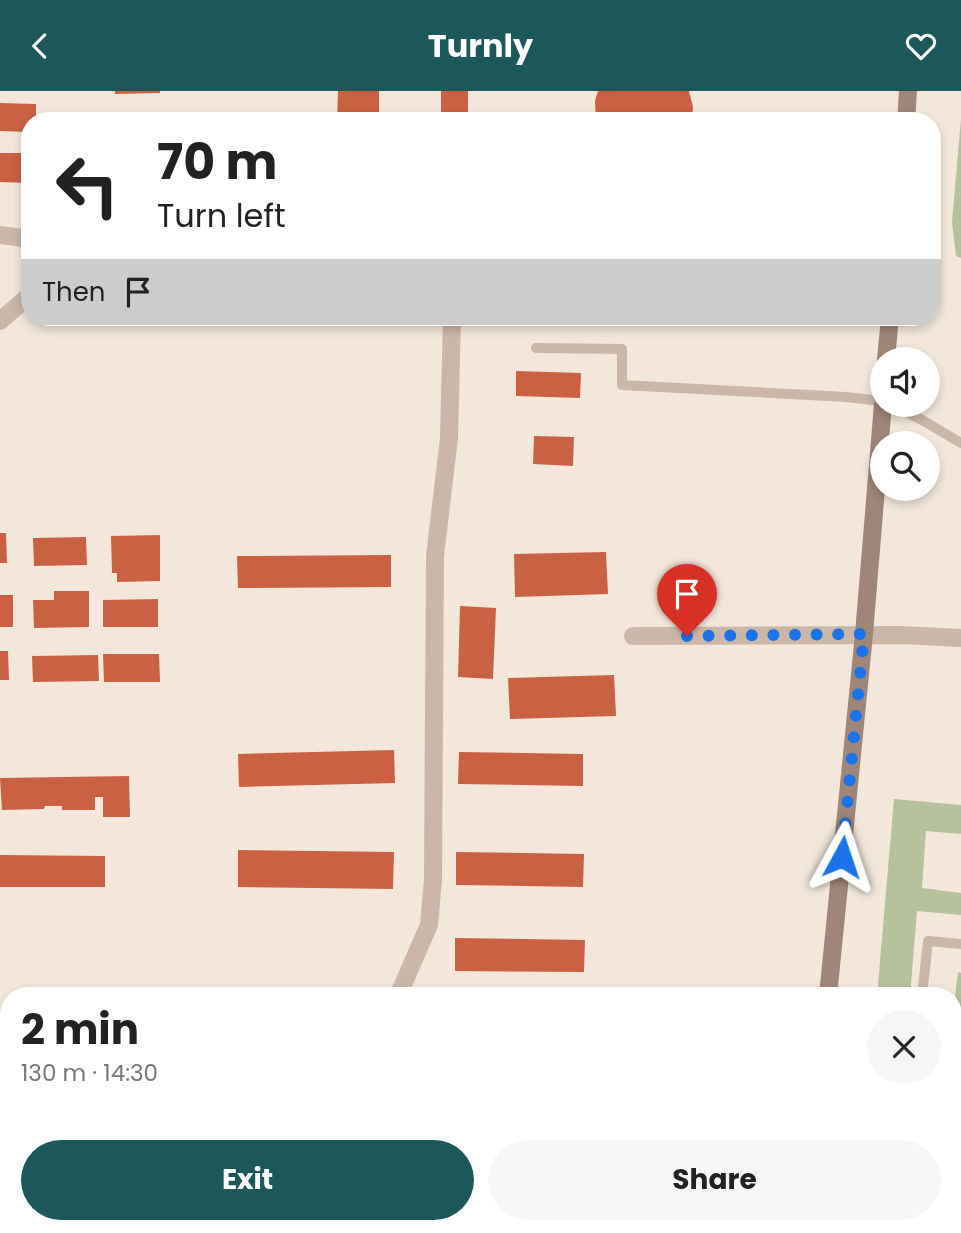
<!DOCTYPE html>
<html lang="en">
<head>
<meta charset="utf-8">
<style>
	:root { --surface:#fff; --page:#f6f6f6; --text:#222; --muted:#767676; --accent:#1c575a }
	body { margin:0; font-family:Poppins,sans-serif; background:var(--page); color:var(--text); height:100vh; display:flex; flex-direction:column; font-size:26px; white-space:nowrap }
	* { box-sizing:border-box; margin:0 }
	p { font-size:23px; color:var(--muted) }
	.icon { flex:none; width:38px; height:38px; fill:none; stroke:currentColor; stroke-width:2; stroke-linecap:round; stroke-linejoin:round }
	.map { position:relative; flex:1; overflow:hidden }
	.details { position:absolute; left:0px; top:896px; width:962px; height:247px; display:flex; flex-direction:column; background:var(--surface); border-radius:28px 28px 0 0; box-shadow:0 4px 10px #0003 }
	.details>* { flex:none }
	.top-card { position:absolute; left:21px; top:21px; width:920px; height:214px; border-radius:28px; box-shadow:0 4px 10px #0003; background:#fff; color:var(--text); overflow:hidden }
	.fabs { position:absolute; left:870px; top:256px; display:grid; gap:14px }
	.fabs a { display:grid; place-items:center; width:70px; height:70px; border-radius:50%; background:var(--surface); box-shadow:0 4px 10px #0003; font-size:35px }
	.pin { position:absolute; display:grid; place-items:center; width:60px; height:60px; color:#fff; margin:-72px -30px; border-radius:50% 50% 50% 0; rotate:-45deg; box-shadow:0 0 7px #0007 }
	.pin .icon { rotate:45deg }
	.me { position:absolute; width:77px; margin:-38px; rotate:5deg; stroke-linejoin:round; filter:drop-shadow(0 0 5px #0008) }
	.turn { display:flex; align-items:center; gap:24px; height:147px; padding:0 21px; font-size:32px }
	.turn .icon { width:91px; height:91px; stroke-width:2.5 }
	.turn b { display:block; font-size:49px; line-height:60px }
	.then { display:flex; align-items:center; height:66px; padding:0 21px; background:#0003; gap:14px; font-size:26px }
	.round { display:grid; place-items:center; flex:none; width:74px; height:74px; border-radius:37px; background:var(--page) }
	.head { display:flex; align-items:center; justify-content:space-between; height:119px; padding:0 21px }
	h1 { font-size:42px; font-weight:700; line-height:52px }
	.button { display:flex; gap:14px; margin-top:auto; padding:14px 21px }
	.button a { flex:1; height:80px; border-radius:42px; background:var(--accent); color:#fff; font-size:28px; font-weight:700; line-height:80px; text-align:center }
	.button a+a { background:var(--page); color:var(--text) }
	header { display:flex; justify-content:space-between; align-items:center; height:91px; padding:0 21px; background:var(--accent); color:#fff; font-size:32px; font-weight:700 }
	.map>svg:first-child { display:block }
</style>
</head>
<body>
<header><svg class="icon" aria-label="back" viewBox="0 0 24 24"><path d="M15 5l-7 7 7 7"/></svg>Turnly<svg class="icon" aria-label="heart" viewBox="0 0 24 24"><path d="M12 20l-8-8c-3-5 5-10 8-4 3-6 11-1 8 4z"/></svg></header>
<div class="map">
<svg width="961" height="1142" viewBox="0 0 961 1142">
	<rect width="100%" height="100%" fill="#f3e7db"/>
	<path fill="#b5c29b" d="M 961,28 L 961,167 L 956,165 L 952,131 Z
		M 894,708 L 961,714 L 961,743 L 926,740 L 922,797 L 961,802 L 961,824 L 917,820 L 910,905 L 877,905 Z
		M 958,881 L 961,882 L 961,1049 L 954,1048 L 954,914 Z"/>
	<path fill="#ca6142" d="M 115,0 L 160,0 L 160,2 L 115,3 Z
		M 338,0 L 379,0 L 379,30 L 337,30 Z
		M 441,0 L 468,0 L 468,30 L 441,30 Z
		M 598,0 L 689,0 L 693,16 L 692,30 L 596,30 L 595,10 Z
		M 0,12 L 36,13 L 36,30 L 30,30 L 30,41 L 0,40 Z
		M 0,62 L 30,62 L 30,92 L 0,91 Z
		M 625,226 L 668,226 L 651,231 L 639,231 Z
		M 516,280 L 581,282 L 580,307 L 516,305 Z
		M 534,345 L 574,346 L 573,375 L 533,373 Z
		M 0,442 L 6,442 L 7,472 L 0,472 Z
		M 160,444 L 160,490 L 117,491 L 117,482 L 112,482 L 111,445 Z
		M 86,446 L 87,474 L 34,475 L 33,447 Z
		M 606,461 L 608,503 L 515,506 L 514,463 Z
		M 391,464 L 391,496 L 238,497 L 237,465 Z
		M 54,500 L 89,500 L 89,536 L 34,537 L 33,509 L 54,509 Z
		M 0,504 L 13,504 L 13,536 L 0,536 Z
		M 158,508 L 158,536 L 103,536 L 103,509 Z
		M 460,515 L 496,517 L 493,588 L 458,586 Z
		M 0,560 L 8,560 L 9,589 L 0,589 Z
		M 103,563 L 159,563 L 160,591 L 104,591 Z
		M 98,564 L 99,590 L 33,591 L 32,565 Z
		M 614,584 L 616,625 L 510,628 L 508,587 Z
		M 394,659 L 395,692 L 239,696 L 238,663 Z
		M 459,661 L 583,663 L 583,695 L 458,693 Z
		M 129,685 L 130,726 L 103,726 L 103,706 L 95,706 L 95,719 L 62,719 L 62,715 L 45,715 L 44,718 L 2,719 L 0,687 Z
		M 238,759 L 394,761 L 393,798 L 238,796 Z
		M 456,761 L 584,763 L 583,796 L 456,794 Z
		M 0,764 L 105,765 L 105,796 L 0,796 Z
		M 455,847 L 585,849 L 584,881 L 455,880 Z
		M 432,1134 L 473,1134 L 473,1142 L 432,1142 Z"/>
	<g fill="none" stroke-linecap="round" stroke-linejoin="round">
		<path stroke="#cbb7a7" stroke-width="10" d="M 536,257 L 622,258 L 622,294 L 846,306 L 882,310
			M 890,313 L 922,329 L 961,352
			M 922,905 L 928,850 L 961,853"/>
		<path stroke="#cbb7a7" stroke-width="18" d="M 0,144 L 30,148
			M 0,230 L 30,204
			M 633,545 L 902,544 L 961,547
			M 398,905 L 429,834 L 433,788 L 435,465 L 449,347 L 452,226
			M 0,1001 L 9,1002
			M 323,1142 L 324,1134"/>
		<path stroke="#9f8678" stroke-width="18" d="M 906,30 L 908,0
			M 886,268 L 890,226
			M 828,905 L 864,543 L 883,313
			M 805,1142 L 806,1134"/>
	</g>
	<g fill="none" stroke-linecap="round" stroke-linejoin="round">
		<path stroke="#1a73e8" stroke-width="12" stroke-dasharray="0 21.6" d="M 687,545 L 864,543 L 842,766"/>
	</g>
</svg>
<div class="fabs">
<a><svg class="icon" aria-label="sound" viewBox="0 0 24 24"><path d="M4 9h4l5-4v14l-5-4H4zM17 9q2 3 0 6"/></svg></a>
<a><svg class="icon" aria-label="search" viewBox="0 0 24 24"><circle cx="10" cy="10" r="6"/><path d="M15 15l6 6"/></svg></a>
</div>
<div class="pin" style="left:687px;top:545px;background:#d93025"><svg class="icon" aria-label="arrive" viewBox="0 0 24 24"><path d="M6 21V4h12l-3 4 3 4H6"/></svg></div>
<svg class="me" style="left:842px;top:766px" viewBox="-20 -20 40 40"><path d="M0-17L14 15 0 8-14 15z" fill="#1a73e8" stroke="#fff" stroke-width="4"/></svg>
<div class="top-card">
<div class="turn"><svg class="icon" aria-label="left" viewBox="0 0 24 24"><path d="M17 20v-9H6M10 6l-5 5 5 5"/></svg><div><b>70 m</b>Turn left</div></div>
<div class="then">Then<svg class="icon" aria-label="arrive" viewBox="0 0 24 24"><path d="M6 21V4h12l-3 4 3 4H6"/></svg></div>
</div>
<section class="details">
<div class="head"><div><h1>2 min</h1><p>130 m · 14:30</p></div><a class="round"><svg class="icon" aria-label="close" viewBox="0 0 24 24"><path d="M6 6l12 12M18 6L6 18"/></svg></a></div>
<div class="button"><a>Exit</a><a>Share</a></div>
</section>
</div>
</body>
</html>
